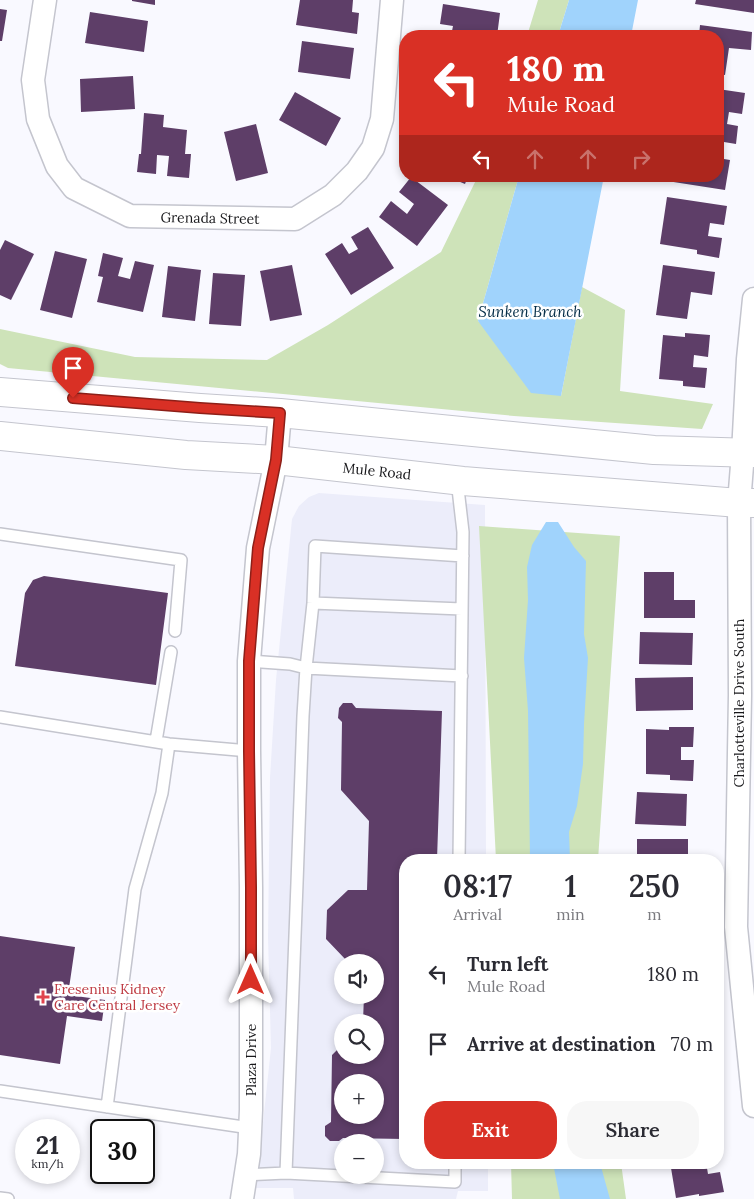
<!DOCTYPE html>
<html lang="en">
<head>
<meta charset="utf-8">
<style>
	:root { --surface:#fff; --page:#f7f7f7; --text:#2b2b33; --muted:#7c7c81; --accent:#d93025 }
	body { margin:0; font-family:Lora,serif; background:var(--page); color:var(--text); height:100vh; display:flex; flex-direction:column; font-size:19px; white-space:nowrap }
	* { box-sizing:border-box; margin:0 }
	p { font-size:16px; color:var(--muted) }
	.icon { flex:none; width:28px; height:28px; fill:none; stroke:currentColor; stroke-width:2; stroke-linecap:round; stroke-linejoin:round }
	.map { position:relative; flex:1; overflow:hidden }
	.drawer { position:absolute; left:399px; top:854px; width:325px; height:315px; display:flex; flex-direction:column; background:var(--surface); border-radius:20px; box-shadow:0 2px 8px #0003 }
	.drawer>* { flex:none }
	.banner { position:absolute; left:399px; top:30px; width:325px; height:152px; border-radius:20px; box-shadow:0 2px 8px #0003; background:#d93025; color:#fff; overflow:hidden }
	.buttons { position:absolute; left:334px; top:954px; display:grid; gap:10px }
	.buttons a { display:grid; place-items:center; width:50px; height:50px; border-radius:50%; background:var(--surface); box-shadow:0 2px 8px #0003; font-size:25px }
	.speed { position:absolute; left:15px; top:1119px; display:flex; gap:10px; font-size:25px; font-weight:700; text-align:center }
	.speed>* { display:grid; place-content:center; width:65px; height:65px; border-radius:50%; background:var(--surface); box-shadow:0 2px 8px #0003; line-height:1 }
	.speed small { font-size:12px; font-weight:400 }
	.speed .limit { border:2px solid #111; border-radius:8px; background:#fff; color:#111 }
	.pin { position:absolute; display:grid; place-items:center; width:42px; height:42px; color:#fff; margin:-51px -21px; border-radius:50% 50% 50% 0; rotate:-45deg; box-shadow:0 0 5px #0007 }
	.pin .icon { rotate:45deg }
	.me { position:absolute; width:55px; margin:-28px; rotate:0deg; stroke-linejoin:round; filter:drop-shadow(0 0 4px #0008) }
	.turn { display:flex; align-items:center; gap:18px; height:105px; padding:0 25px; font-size:22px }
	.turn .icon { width:65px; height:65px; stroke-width:2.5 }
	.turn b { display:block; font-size:35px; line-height:42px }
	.lanes { display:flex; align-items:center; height:48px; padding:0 25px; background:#0003; justify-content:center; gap:25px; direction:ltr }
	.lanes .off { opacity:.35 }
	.eta { display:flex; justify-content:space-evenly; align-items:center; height:85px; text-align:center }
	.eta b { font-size:30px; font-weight:600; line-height:35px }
	.primary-button { display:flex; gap:10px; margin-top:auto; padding:10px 25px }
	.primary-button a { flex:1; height:58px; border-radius:20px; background:var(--accent); color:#fff; font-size:20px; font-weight:600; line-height:58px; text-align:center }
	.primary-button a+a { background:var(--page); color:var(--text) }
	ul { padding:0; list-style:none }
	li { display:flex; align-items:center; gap:15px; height:70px; padding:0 25px }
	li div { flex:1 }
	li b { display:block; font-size:19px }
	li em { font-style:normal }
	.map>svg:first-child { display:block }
</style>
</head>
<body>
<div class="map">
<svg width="754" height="1199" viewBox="0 0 754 1199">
	<rect width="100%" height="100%" fill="#f9f9ff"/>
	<path fill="#ecedfa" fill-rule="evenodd" d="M 319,493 L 485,505 L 486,860 L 405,860 L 405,1162 L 488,1163 L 488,1191 L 458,1191 L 456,1199 L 294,1199 L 293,1188 L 256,1188 L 271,1048 L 268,937 L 270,778 L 276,680 L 292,519 L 299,506 L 309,497 ZM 342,962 L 375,962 L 375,995 L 342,995 ZM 342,1022 L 375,1022 L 375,1055 L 342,1055 ZM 342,1082 L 375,1082 L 375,1115 L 342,1115 ZM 342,1142 L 375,1142 L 375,1175 L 342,1175 Z"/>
	<path fill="#cee3b9" d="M 538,0 L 569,0 L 558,36 L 527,36 Z
		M 478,176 L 519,176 L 478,321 L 561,396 L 582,287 L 625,310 L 620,391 L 713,404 L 702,429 L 514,416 L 8,368 L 0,364 L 0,329 L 135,357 L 267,360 L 328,325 L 441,252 Z
		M 479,526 L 620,536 L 598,860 L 496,860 Z
		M 511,1163 L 621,1163 L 626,1199 L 512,1199 Z"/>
	<path fill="#a0d3fc" d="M 569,0 L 638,0 L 631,36 L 558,36 Z
		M 519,176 L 604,176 L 561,396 L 531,393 L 478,321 Z
		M 546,522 L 558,522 L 574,547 L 586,561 L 584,634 L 588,658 L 584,724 L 583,764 L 577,806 L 569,832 L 570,860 L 530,860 L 528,711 L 524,658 L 528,600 L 527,567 L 532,545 Z
		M 553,1163 L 600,1163 L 610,1199 L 560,1199 Z"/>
	<path fill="#5e3e68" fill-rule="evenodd" d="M 132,0 L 155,0 L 155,5 L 132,1 Z
		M 300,0 L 353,0 L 352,12 L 359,13 L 357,34 L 296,25 Z
		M 696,0 L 754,0 L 754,13 L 695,4 Z
		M 443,4 L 500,13 L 497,36 L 451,36 L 453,26 L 440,24 Z
		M 0,9 L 7,10 L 2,41 L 0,41 Z
		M 90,12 L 148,21 L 144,52 L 85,43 Z
		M 700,25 L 752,32 L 751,50 L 729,48 L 725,75 L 718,74 L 718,36 L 699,36 Z
		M 302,41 L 354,48 L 350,79 L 298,72 Z
		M 133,76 L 135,109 L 81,112 L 80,79 Z
		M 718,89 L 745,93 L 742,114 L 729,112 L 727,124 L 738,126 L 736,144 L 718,141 Z
		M 295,92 L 341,118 L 326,146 L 279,120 Z
		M 144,113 L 164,115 L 163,127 L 187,130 L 185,154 L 191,154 L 189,178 L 167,176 L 169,156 L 157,155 L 156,174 L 137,172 L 139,154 L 141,154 Z
		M 256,124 L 268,173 L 236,181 L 224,132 Z
		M 718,158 L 730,160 L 725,190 L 667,181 L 667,176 L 718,176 Z
		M 446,176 L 468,176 L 465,184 Z
		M 411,177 L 448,205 L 417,246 L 379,217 L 391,201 L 407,214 L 414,204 L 399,192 Z
		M 667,197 L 727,206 L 724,225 L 710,223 L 708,236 L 722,238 L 719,258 L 697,254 L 697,250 L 660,244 Z
		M 368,227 L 394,268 L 351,295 L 325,254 L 342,243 L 349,254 L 358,249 L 351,237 Z
		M 5,240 L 34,254 L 11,300 L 0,295 L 0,250 Z
		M 55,251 L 87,259 L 72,318 L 40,310 Z
		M 103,253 L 123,258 L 118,276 L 130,279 L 135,261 L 154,265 L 143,312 L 97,302 L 103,277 L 98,276 Z
		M 292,265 L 302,315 L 270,321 L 260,271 Z
		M 663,265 L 715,272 L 712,295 L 691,292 L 687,319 L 656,315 Z
		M 168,266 L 201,270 L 195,321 L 162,317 Z
		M 213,273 L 245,275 L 241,326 L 209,324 Z
		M 685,333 L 710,335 L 708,357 L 694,355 L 693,367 L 707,368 L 705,388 L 683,386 L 683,381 L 659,379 L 663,335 L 685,337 Z
		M 644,572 L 674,572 L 674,600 L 695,600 L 695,618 L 644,618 Z
		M 44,576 L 168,593 L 156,685 L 15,666 L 25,593 L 33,580 Z
		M 640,632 L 693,633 L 692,665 L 639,664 Z
		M 693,677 L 693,710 L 636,711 L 635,678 Z
		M 343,703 L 352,703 L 356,708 L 442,711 L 437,860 L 405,860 L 405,1139 L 343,1138 L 339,1141 L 330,1141 L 325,1136 L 325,1126 L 331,1122 L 332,1055 L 342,1045 L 342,1055 L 375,1055 L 375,1022 L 363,1022 L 364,995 L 375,995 L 375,962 L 365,962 L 365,960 L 346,960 L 326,939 L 327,910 L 348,890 L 367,890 L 369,821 L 341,790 L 342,722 L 338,718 L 339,708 ZM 342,1082 L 375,1082 L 375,1115 L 342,1115 Z
		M 669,727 L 694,727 L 693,747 L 681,747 L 681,760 L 694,760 L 693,781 L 670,780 L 670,775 L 646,774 L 646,729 L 669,730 Z
		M 637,792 L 687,794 L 686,826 L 635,824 Z
		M 637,839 L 688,839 L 688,860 L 637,860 Z
		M 0,936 L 75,947 L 68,995 L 105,1000 L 102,1021 L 67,1016 L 60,1064 L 0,1055 Z
		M 670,1162 L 706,1162 L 708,1174 L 720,1172 L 724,1192 L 699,1196 L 699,1194 L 676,1198 Z"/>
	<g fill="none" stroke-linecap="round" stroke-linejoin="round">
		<g stroke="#c4c5ce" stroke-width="14">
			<path id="service" d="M 457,480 L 463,532 L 459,860
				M 0,534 L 181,560 L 175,631
				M 313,603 L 462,609
				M 462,676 L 306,668 L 313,603 L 315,546 L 463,556
				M 0,717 L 169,744 L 249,751
				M 156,741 L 171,652
				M 0,1091 L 250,1128
				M 107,1107 L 135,889 L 162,793 L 169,744
				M 286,1173 L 455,1182 L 455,1162
				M 246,1175 L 286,1173 L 297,883 L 303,716 L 306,668 L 290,664 L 249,661
				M 0,1198 L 8,1199"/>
		</g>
		<g stroke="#c4c5ce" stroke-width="25">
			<path id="minor" d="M 45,0 L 33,80 L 38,119 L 57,166 L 74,188 L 130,216 L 295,219 L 333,195 L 357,171 L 373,148 L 382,119 L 392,0
				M 754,299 L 748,359 L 743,453 L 739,503 L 740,695 L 736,927 L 754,1106
				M 242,1199 L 249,1154 L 251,1110 L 251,887 L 249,751 L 249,661 L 258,548 L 276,460 L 280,413"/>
		</g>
		<g stroke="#c4c5ce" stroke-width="30">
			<path id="secondary" d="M 0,392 L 200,408 L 280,413 L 654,450 L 754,453
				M 0,436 L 186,455 L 276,460 L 463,481 L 739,503 L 754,503"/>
		</g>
		<use href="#service" stroke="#fff" stroke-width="11"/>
		<use href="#minor" stroke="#fff" stroke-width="22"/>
		<use href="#secondary" stroke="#fff" stroke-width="28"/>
	</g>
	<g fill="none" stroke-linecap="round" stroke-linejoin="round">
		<g stroke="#8d1f18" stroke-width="12">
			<path id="route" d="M 73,398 L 200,408 L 280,413 L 276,460 L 258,548 L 249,661 L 249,751 L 251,887 L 251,980"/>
		</g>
		<use href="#route" stroke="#d93025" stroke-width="9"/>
	</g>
	<path fill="#e0444e" stroke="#fff" stroke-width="2" d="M40.5 989.5h5v5h5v5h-5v5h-5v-5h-5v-5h5z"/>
	<g text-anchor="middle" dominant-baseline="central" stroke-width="5" stroke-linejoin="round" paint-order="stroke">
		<g font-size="14" fill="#17171a" stroke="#fff">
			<text transform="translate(210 218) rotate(1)">Grenada Street</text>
			<text transform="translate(377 471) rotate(6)">Mule Road</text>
			<text transform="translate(739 703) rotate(-90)">Charlotteville Drive South</text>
			<text transform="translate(251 1060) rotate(-90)">Plaza Drive</text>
		</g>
		<g font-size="14" fill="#be3a42" stroke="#fff" text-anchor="start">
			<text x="54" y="989">Fresenius Kidney<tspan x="54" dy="16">Care Central Jersey</tspan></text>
		</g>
		<g font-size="15" font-style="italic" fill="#042d47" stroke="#fff">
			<text x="530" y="311">Sunken Branch</text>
		</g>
	</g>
</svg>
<div class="buttons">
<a><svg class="icon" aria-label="sound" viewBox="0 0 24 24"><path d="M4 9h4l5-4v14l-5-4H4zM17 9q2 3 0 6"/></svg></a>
<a><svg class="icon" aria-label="search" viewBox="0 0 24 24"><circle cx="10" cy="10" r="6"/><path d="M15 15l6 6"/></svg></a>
<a>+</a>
<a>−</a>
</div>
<div class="speed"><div>21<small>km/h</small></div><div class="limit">30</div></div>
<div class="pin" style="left:73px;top:398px;background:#d93025"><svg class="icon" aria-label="arrive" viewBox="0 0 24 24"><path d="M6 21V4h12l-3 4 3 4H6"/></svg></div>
<svg class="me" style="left:251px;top:980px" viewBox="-20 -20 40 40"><path d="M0-17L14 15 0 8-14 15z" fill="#d93025" stroke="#fff" stroke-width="4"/></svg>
<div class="banner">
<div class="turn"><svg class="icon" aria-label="left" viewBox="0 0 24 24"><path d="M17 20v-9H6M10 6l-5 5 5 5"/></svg><div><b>180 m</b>Mule Road</div></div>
<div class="lanes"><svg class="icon" aria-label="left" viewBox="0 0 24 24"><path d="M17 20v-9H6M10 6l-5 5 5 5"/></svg><svg class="icon off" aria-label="ahead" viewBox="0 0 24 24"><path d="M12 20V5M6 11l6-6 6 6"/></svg><svg class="icon off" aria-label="ahead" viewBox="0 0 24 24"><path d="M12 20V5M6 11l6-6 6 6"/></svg><svg class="icon off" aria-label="right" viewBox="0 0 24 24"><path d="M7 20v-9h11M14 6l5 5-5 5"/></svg></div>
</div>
<section class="drawer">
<div class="eta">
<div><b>08:17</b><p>Arrival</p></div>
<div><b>1</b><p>min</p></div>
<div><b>250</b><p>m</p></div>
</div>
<ul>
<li><svg class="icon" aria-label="left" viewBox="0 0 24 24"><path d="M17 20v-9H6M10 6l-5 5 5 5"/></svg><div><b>Turn left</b><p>Mule Road</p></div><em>180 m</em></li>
<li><svg class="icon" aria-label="arrive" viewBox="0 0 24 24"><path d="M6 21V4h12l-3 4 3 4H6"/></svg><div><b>Arrive at destination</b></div><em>70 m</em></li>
</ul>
<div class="primary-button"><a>Exit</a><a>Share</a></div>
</section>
</div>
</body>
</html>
